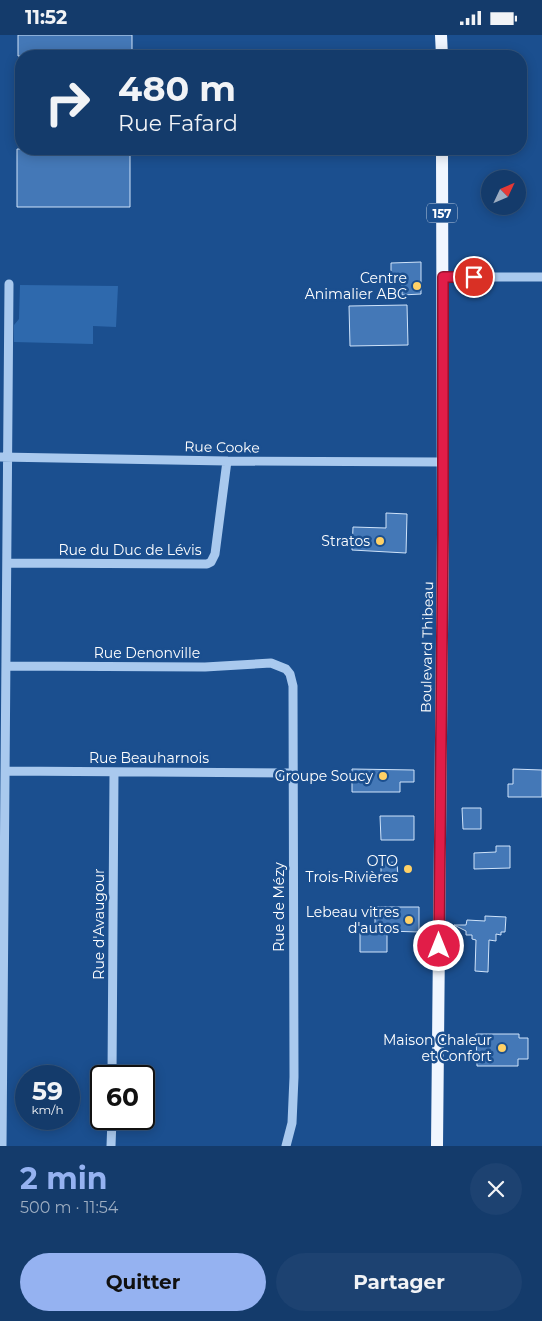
<!DOCTYPE html>
<html lang="fr">
<head>
<meta charset="utf-8">
<style>
	:root { --surface:#143b6b; --page:#1d4271; --text:#f1f3f6; --muted:#9dadc1; --line:#33557e; --accent:#95b2f1 }
	body { margin:0; font-family:Montserrat,sans-serif; background:var(--page); color:var(--text); height:100vh; display:flex; flex-direction:column; font-size:19px; white-space:nowrap }
	* { box-sizing:border-box; margin:0 }
	p { font-size:16px; color:var(--muted) }
	.icon { flex:none; width:28px; height:28px; fill:none; stroke:currentColor; stroke-width:2; stroke-linecap:round; stroke-linejoin:round }
	.map { position:relative; height:1111px; overflow:hidden }
	.drawer { display:flex; flex-direction:column; background:var(--surface); flex:1 }
	.drawer>* { flex:none }
	.banner { position:absolute; left:15px; top:15px; width:512px; height:105px; border-radius:20px; box-shadow:0 2px 12px #0003,0 0 0 1px var(--line); background:#143b6b; color:var(--text); overflow:hidden }
	.needle { width:32px; rotate:46deg }
	.tools { position:absolute; left:481px; top:135px; display:grid; gap:10px }
	.tools a { display:grid; place-items:center; width:45px; height:45px; border-radius:50%; background:var(--surface); box-shadow:0 2px 12px #0003,0 0 0 1px var(--line); font-size:25px }
	.speed { position:absolute; left:15px; top:1030px; display:flex; gap:10px; font-size:25px; font-weight:700; text-align:center }
	.speed>* { display:grid; place-content:center; width:65px; height:65px; border-radius:50%; background:var(--surface); box-shadow:0 2px 12px #0003,0 0 0 1px var(--line); line-height:1 }
	.speed small { font-size:12px; font-weight:400 }
	.speed .limit { border:2px solid #111; border-radius:8px; background:#fff; color:#111 }
	.pin { position:absolute; display:grid; place-items:center; width:42px; height:42px; color:#fff; margin:-21px; border:2px solid #fff; border-radius:50%; box-shadow:0 1px 5px #0007 }
	.me { position:absolute; width:55px; margin:-28px; rotate:0deg; stroke-linejoin:round; filter:drop-shadow(0 0 4px #0008) }
	.turn { display:flex; align-items:center; gap:18px; height:105px; padding:0 20px; font-size:22px }
	.turn .icon { width:65px; height:65px; stroke-width:2.5 }
	.turn b { display:block; font-size:35px; line-height:42px }
	.round { display:grid; place-items:center; flex:none; width:52px; height:52px; border-radius:26px; background:var(--page) }
	.headline { display:flex; align-items:center; justify-content:space-between; height:85px; padding:0 20px }
	h1 { font-size:30px; font-weight:700; line-height:38px; color:var(--accent) }
	.button { display:flex; gap:10px; margin-top:auto; padding:10px 20px }
	.button a { flex:1; height:58px; border-radius:30px; background:var(--accent); color:#111; font-size:20px; font-weight:700; line-height:58px; text-align:center }
	.button a+a { background:var(--page); color:var(--text) }
	.status { display:flex; justify-content:space-between; align-items:center; height:35px; padding:0 25px; background:var(--surface); direction:ltr }
	.status svg { height:14px; fill:currentColor }
	.map>svg:first-child { display:block }
</style>
</head>
<body>
<div class="status"><b>11:52</b><svg viewBox="0 0 49 12"><path d="M0 12V9h3v3zM5 12V6h3v6zM10 12V3h3v9zM15 12V0h3v12zM26 1h20v11H26zM47 4h2v5h-2z"/></svg></div>
<div class="map">
<svg width="542" height="1111" viewBox="0 0 542 1111">
	<rect width="100%" height="100%" fill="#1b4f8f"/>
	<path fill="#2e69ad" d="M 20,250 L 118,251 L 116,292 L 93,291 L 93,309 L 14,307 L 14,290 L 19,284 Z"/>
	<path fill="#4478b7" stroke="#cfe3fa" d="M 18,0 L 132,0 L 132,21 L 18,21 Z
		M 17,114 L 130,114 L 130,172 L 17,172 Z
		M 421,227 L 421,259 L 402,260 L 402,247 L 391,247 L 391,228 Z
		M 407,270 L 408,310 L 350,311 L 349,271 Z
		M 386,478 L 407,479 L 406,518 L 352,515 L 353,492 L 386,493 Z
		M 352,734 L 414,735 L 414,747 L 400,747 L 400,757 L 352,757 Z
		M 513,734 L 542,735 L 542,762 L 508,762 L 508,749 L 513,749 Z
		M 462,773 L 481,773 L 481,794 L 463,794 Z
		M 380,781 L 414,781 L 414,805 L 381,805 Z
		M 496,811 L 510,811 L 510,833 L 474,834 L 474,818 L 496,817 Z
		M 397,827 L 398,842 L 381,842 L 381,828 Z
		M 375,872 L 419,872 L 419,897 L 387,896 L 387,917 L 360,917 L 360,896 L 375,896 Z
		M 485,881 L 506,882 L 505,897 L 501,897 L 501,900 L 496,899 L 496,906 L 489,905 L 488,937 L 475,936 L 476,905 L 472,904 L 472,900 L 466,900 L 466,896 L 454,890 L 466,890 L 467,885 L 485,886 Z
		M 476,999 L 519,999 L 519,1003 L 528,1003 L 528,1024 L 518,1024 L 518,1031 L 477,1031 Z"/>
	<g fill="none" stroke-linecap="round" stroke-linejoin="round">
		<path stroke="#a9c9ee" stroke-width="9" d="M 443,242 L 542,242
			M 0,422 L 227,426 L 443,427
			M 7,528 L 207,529 L 211,527 L 215,519 L 227,426
			M 6,631 L 205,632 L 271,628 L 286,634 L 290,639 L 293,651 L 294,1042 L 292,1088 L 286,1111
			M 5,736 L 293,738
			M 112,1041 L 114,737
			M 2,1111 L 9,249
			M 111,1111 L 112,1084"/>
		<path stroke="#f0f6ff" stroke-width="12" d="M 441,0 L 442,21
			M 437,1111 L 443,499 L 442,114"/>
	</g>
	<g fill="none" stroke-linecap="round" stroke-linejoin="round">
		<g stroke="#92132f" stroke-width="12">
			<path id="route" d="M 439,911 L 443,499 L 443,242 L 474,242"/>
		</g>
		<use href="#route" stroke="#e11d48" stroke-width="9"/>
	</g>
	<g fill="#ffd166" stroke="#1b4f8f" stroke-width="2">
		<circle cx="417" cy="251" r="5"/>
		<circle cx="380" cy="506" r="5"/>
		<circle cx="383" cy="741" r="5"/>
		<circle cx="408" cy="834" r="5"/>
		<circle cx="409" cy="885" r="5"/>
		<circle cx="502" cy="1013" r="5"/>
	</g>
	<g text-anchor="middle" dominant-baseline="central" stroke-width="5" stroke-linejoin="round" paint-order="stroke">
		<rect fill="#1b4f8f" stroke="#bbcadd" stroke-width="1" x="427" y="168.5" width="30" height="19" rx="4"/>
		<g font-size="12" font-weight="bold" fill="#fff">
			<text x="442" y="178">157</text>
		</g>
		<g font-size="14" fill="#fff" stroke="#1b4f8f" text-anchor="end">
			<text x="407" y="243">Centre<tspan x="407" dy="16">Animalier ABC</tspan></text>
			<text x="370" y="506">Stratos</text>
			<text x="373" y="741">Groupe Soucy</text>
			<text x="398" y="826">OTO<tspan x="398" dy="16">Trois-Rivières</tspan></text>
			<text x="399" y="877">Lebeau vitres<tspan x="399" dy="16">d'autos</tspan></text>
			<text x="492" y="1005">Maison Chaleur<tspan x="492" dy="16">et Confort</tspan></text>
		</g>
		<g font-size="14" fill="#fff" stroke="#1b4f8f">
			<text transform="translate(222 412) rotate(1)">Rue Cooke</text>
			<text x="130" y="515">Rue du Duc de Lévis</text>
			<text transform="translate(427 612) rotate(-89)">Boulevard Thibeau</text>
			<text x="147" y="618">Rue Denonville</text>
			<text x="149" y="723">Rue Beauharnois</text>
			<text transform="translate(279 872) rotate(-90)">Rue de Mézy</text>
			<text transform="translate(99 889) rotate(-90)">Rue d'Avaugour</text>
		</g>
	</g>
</svg>
<div class="tools">
<a><svg class="needle" viewBox="-14 -14 28 28"><path d="M0-13l5 13h-10z" fill="#e53935"/><path d="M0 13l5-13h-10z" fill="#9dadc1"/></svg></a>
</div>
<div class="speed"><div>59<small>km/h</small></div><div class="limit">60</div></div>
<div class="pin" style="left:474px;top:242px;background:#d93025"><svg class="icon" aria-label="arrive" viewBox="0 0 24 24"><path d="M6 21V4h12l-3 4 3 4H6"/></svg></div>
<svg class="me" style="left:439px;top:911px" viewBox="-20 -20 40 40"><circle r="17" fill="#e11d48" stroke="#fff" stroke-width="3"/><path d="M0-11L8 9 0 5-8 9z" fill="#fff"/></svg>
<div class="banner">
<div class="turn"><svg class="icon" aria-label="right" viewBox="0 0 24 24"><path d="M7 20v-9h11M14 6l5 5-5 5"/></svg><div><b>480 m</b>Rue Fafard</div></div>
</div>
</div>
<section class="drawer">
<div class="headline"><div><h1>2 min</h1><p>500 m · 11:54</p></div><a class="round"><svg class="icon" aria-label="close" viewBox="0 0 24 24"><path d="M6 6l12 12M18 6L6 18"/></svg></a></div>
<div class="button"><a>Quitter</a><a>Partager</a></div>
</section>
</body>
</html>
